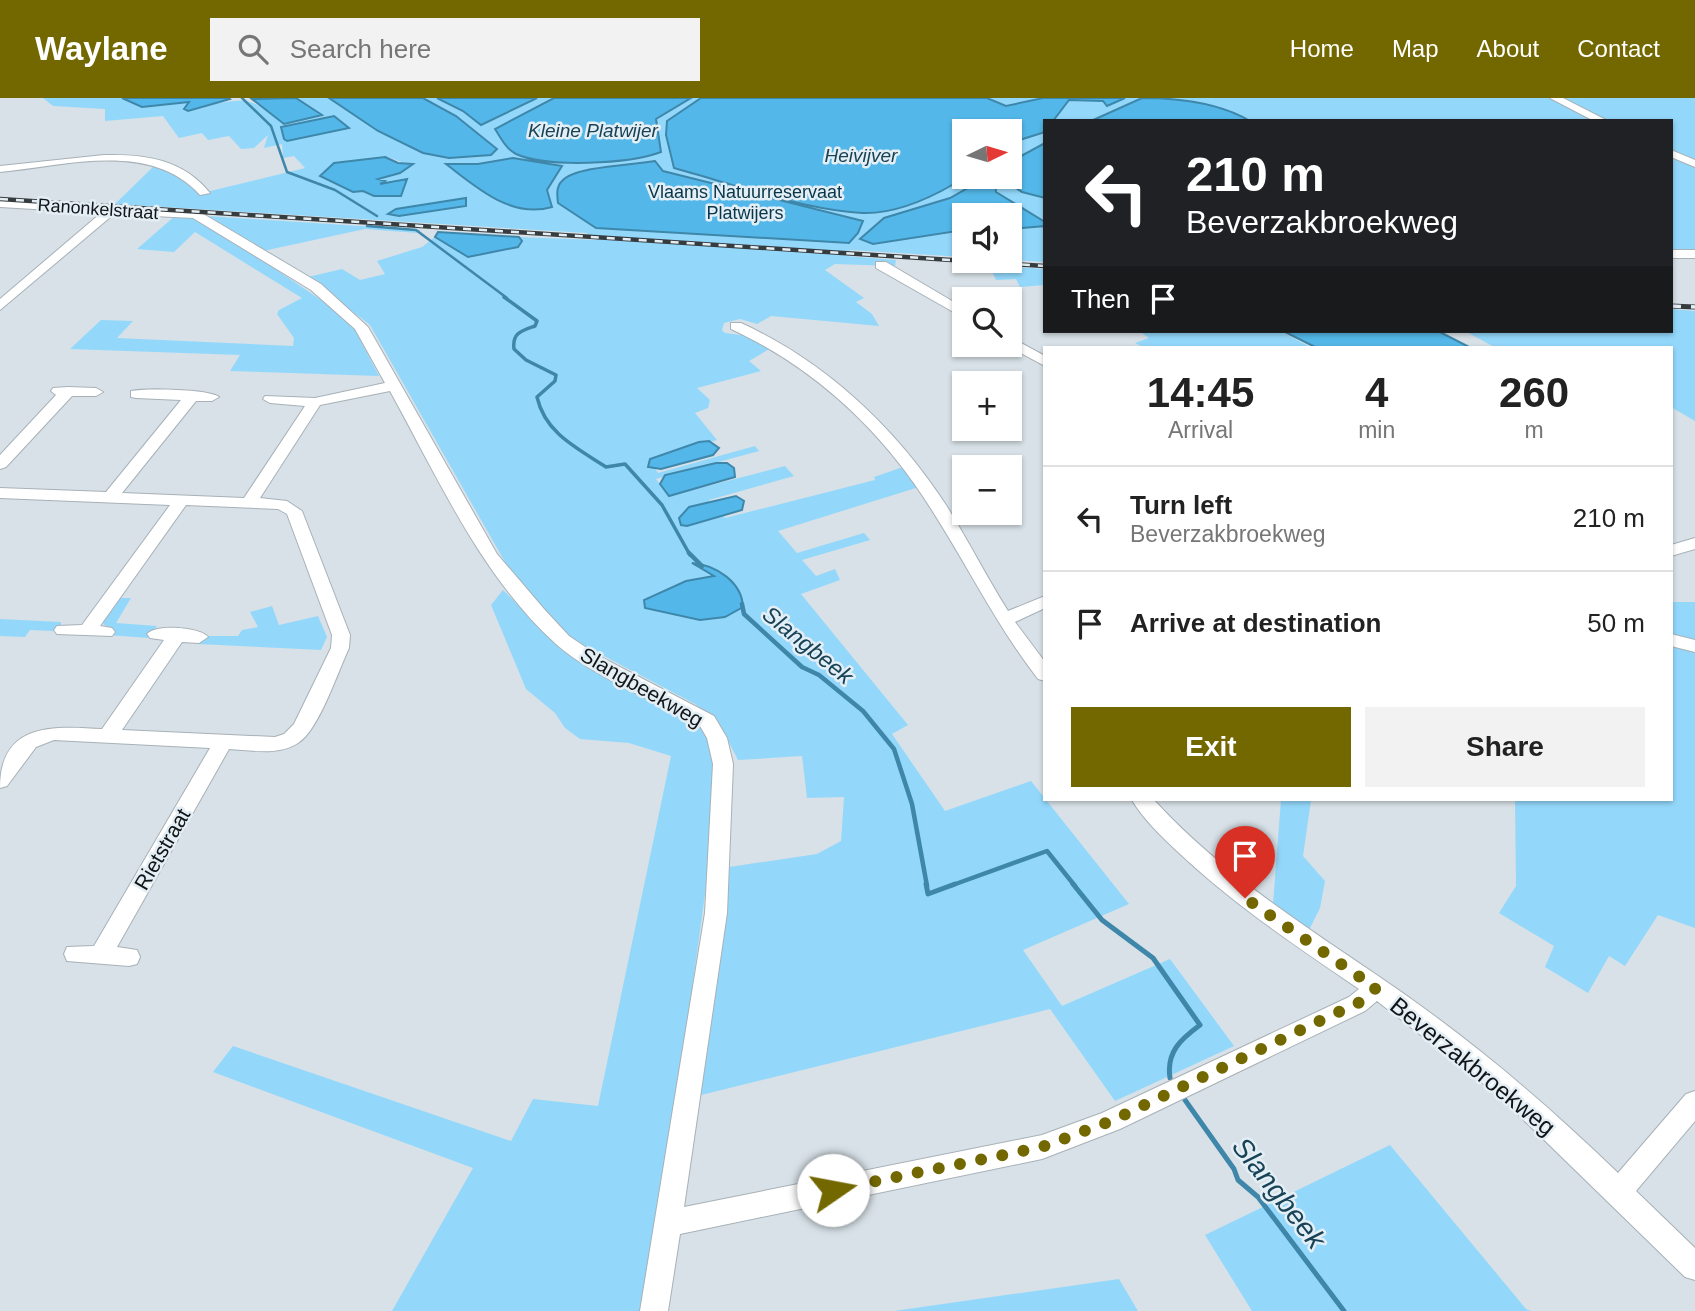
<!DOCTYPE html>
<html lang="en">
<head>
<meta charset="utf-8">
<style>
	:root { --surface:#fff; --page:#f2f2f2; --text:#222; --muted:#767676; --line:#e0e0e0; --accent:#736800 }
	body { margin:0; font-family:Helvetica,sans-serif; background:var(--page); color:var(--text); height:100vh; display:flex; flex-direction:column; font-size:26px; white-space:nowrap }
	* { box-sizing:border-box; margin:0 }
	p { font-size:23px; color:var(--muted) }
	.icon { flex:none; width:38px; height:38px; fill:none; stroke:currentColor; stroke-width:2; stroke-linecap:round; stroke-linejoin:round }
	.map { position:relative; flex:1; overflow:hidden }
	.details { position:absolute; left:1043px; top:248px; width:630px; height:455px; display:flex; flex-direction:column; background:var(--surface); border-radius:0px; box-shadow:0 2px 5px #0004 }
	.details>* { flex:none }
	.banner { position:absolute; left:1043px; top:21px; width:630px; height:214px; border-radius:0px; box-shadow:0 2px 5px #0004; background:#202124; color:#fff; overflow:hidden }
	.needle { width:46px; rotate:85deg }
	.tools { position:absolute; left:952px; top:21px; display:grid; gap:14px }
	.tools a { display:grid; place-items:center; width:70px; height:70px; border-radius:0px; background:var(--surface); box-shadow:0 2px 5px #0004; font-size:35px }
	.pin { position:absolute; display:grid; place-items:center; width:60px; height:60px; color:#fff; margin:-72px -30px; border-radius:50% 50% 50% 0; rotate:-45deg; box-shadow:0 0 7px #0007 }
	.pin .icon { rotate:45deg }
	.me { position:absolute; width:77px; margin:-38px; rotate:78deg; stroke-linejoin:round; filter:drop-shadow(0 0 5px #0008) }
	.turn { display:flex; align-items:center; gap:24px; height:147px; padding:0 28px; font-size:32px }
	.turn .icon { width:91px; height:91px; stroke-width:2.5 }
	.turn b { display:block; font-size:49px; line-height:60px }
	.then { display:flex; align-items:center; height:66px; padding:0 28px; background:#0003; gap:14px; font-size:26px }
	.eta { display:flex; justify-content:space-evenly; align-items:center; height:119px; text-align:center }
	.eta b { font-size:42px; font-weight:800; line-height:49px }
	.primary-button { display:flex; gap:14px; margin-top:auto; padding:14px 28px }
	.primary-button a { flex:1; height:80px; border-radius:0px; background:var(--accent); color:#fff; font-size:28px; font-weight:800; line-height:80px; text-align:center }
	.primary-button a+a { background:var(--page); color:var(--text) }
	ul { padding:0; list-style:none }
	li { display:flex; align-items:center; gap:21px; height:105px; padding:0 28px; border-top:2px solid var(--line) }
	li div { flex:1 }
	li b { display:block; font-size:26px }
	li em { font-style:normal }
	header { display:flex; align-items:center; gap:42px; box-sizing:border-box; height:98px; padding:0 35px; background:var(--accent); color:#fff }
	header strong { font-size:33px }
	nav { display:flex; gap:38px; margin-inline-start:auto; font-size:24px }
	.search { width:490px; height:63px; background:var(--page); display:flex; align-items:center; gap:18px; box-sizing:border-box; padding:0 24px; border-radius:0px; color:var(--muted); font-size:26px }
	.map>svg:first-child { display:block }
</style>
</head>
<body>
<header>
<strong>Waylane</strong>
<div class="search"><svg class="icon" aria-label="search" viewBox="0 0 24 24"><circle cx="10" cy="10" r="6"/><path d="M15 15l6 6"/></svg>Search here</div>
<nav><a>Home</a><a>Map</a><a>About</a><a>Contact</a></nav>
</header>
<div class="map">
<svg width="1695" height="1213" viewBox="0 0 1695 1213">
	<rect width="100%" height="100%" fill="#d7e1e7"/>
	<path fill="#93d8fb" fill-rule="evenodd" d="M 43,0 L 122,0 L 147,8 L 189,4 L 185,9 C 196,12 200,9 211,6 C 252,0 250,0 284,26 L 322,17 L 296,0 L 1549,0 L 1598,23 L 1045,23 L 1045,164 L 1010,162 L 1010,117 L 964,117 L 964,159 L 850,152 L 847,158 L 896,162 L 895,168 L 835,166 L 825,172 L 864,200 L 856,204 L 872,216 L 879,228 L 771,218 L 757,226 L 740,221 L 724,225 L 722,232 L 725,235 L 749,238 L 771,250 L 749,263 L 761,273 L 697,290 L 710,302 L 708,310 L 695,315 L 717,342 L 650,362 L 658,375 L 755,348 L 759,353 L 656,381 L 669,398 L 785,368 L 794,378 L 709,402 L 725,420 L 875,382 L 874,379 L 903,369 L 919,389 L 778,433 L 797,455 L 864,435 L 870,442 L 802,462 L 816,478 L 835,471 L 840,482 L 801,496 L 908,627 L 892,636 L 945,713 L 1031,683 L 1129,806 L 1023,852 L 1062,908 L 1170,861 L 1234,948 L 1115,1003 L 1050,911 L 697,998 L 729,769 L 817,756 L 841,743 L 844,699 L 807,700 L 802,658 L 738,662 L 718,623 L 695,606 L 566,538 L 509,471 L 370,227 L 308,179 L 342,171 L 360,182 L 385,176 L 377,163 L 422,149 L 435,139 L 468,159 L 518,149 L 519,139 L 597,142 L 586,135 L 115,106 L 156,66 L 187,82 L 202,95 L 305,70 L 294,58 L 283,60 L 282,46 L 264,50 L 268,37 L 254,50 L 241,51 L 229,38 L 208,42 L 202,35 L 179,40 L 163,18 L 105,23 L 105,11 L 53,8 ZM 964,33 L 1010,33 L 1010,79 L 964,79 ZM 388,59 L 412,68 L 378,81 L 385,83 L 378,87 L 407,81 L 401,97 L 374,98 L 363,93 L 356,94 L 350,91 L 338,64 ZM 466,101 L 465,108 L 399,118 L 389,116 L 396,111 Z
		M 1559,0 L 1695,0 L 1695,63 L 1671,51 L 1671,23 L 1609,23 Z
		M 1671,57 L 1695,68 L 1695,155 L 1671,156 Z
		M 175,118 L 191,120 L 213,129 L 327,206 L 354,230 L 379,278 L 230,273 L 240,257 L 70,251 L 101,222 L 133,223 L 117,240 L 293,248 L 294,240 L 277,216 L 279,212 L 302,200 L 195,134 L 174,154 L 137,151 Z
		M 207,118 L 421,132 L 418,135 L 365,131 L 263,153 Z
		M 989,167 L 1045,171 L 1045,187 L 1020,189 L 1016,181 L 996,182 Z
		M 1671,211 L 1695,213 L 1695,323 L 1671,309 L 1671,250 L 1496,250 L 1465,233 L 1671,233 Z
		M 1139,233 L 1280,233 L 1312,250 L 1145,250 L 1135,245 L 1149,240 Z
		M 503,492 L 554,542 L 687,616 L 714,640 L 721,679 L 648,1213 L 392,1213 L 473,1070 L 213,974 L 233,948 L 511,1043 L 533,1001 L 598,1008 L 671,658 L 629,645 L 580,641 L 565,630 L 555,615 L 526,591 L 491,507 Z
		M 117,500 L 131,500 L 116,525 L 157,528 L 149,540 L 107,537 L 111,529 L 104,527 L 102,522 Z
		M 1671,504 L 1695,504 L 1695,545 L 1671,539 Z
		M 272,508 L 279,527 L 318,518 L 327,539 L 321,552 L 198,546 L 204,538 L 238,538 L 242,532 L 258,529 L 250,514 Z
		M 0,521 L 61,524 L 61,527 L 53,533 L 30,532 L 25,539 L 0,538 Z
		M 1671,546 L 1695,553 L 1695,830 L 1658,817 L 1625,868 L 1609,858 L 1588,895 L 1545,869 L 1554,848 L 1499,815 L 1516,788 L 1515,702 L 1671,702 Z
		M 1281,702 L 1311,702 L 1303,758 L 1325,783 L 1320,810 L 1309,832 L 1273,806 Z
		M 1390,1047 L 1526,1211 L 1531,1213 L 1252,1213 L 1205,1137 Z
		M 1119,1181 L 1138,1213 L 894,1213 Z"/>
	<path fill="#53b8e9" stroke="#3f87aa" stroke-width="2" d="M 122,0 L 229,0 L 230,1 L 188,13 L 184,11 L 189,4 L 142,9 Z
		M 296,0 L 322,17 L 284,26 L 252,1 Z
		M 329,0 L 423,0 L 456,18 L 497,51 L 491,57 L 449,60 L 423,55 L 378,33 Z
		M 437,0 L 537,0 L 481,27 L 463,13 Z
		M 554,0 L 691,0 L 656,21 L 661,54 C 629,66 547,70 516,56 C 506,51 501,40 495,31 Z
		M 701,0 L 987,0 L 1006,8 L 1043,0 L 1125,0 L 1107,8 L 1103,3 L 1069,2 L 1053,23 L 1045,23 L 1045,34 L 1010,45 L 1010,33 L 964,33 L 964,68 L 954,79 L 954,86 C 928,101 894,116 863,115 C 807,113 729,85 674,70 L 666,37 L 667,23 Z
		M 1142,0 C 1178,0 1218,4 1250,23 L 1091,23 Z
		M 334,18 L 349,30 L 287,43 L 284,41 L 281,29 Z
		M 1045,45 L 1045,100 L 1022,94 L 1002,81 L 995,81 L 996,94 L 1045,124 L 1045,128 L 1010,131 L 1010,117 L 964,117 L 964,132 L 873,146 L 860,141 L 884,120 L 950,100 L 987,79 L 1010,79 L 1010,64 Z
		M 385,59 L 398,65 L 413,66 L 400,75 L 378,81 L 385,83 L 380,86 L 407,81 L 401,98 L 374,98 L 363,93 L 353,94 L 320,78 L 334,65 Z
		M 513,60 L 562,68 L 547,92 L 552,109 C 511,121 476,89 446,66 L 478,66 Z
		M 655,63 L 663,73 L 863,123 L 858,135 L 849,145 L 596,130 L 558,105 C 557,97 556,89 562,83 C 575,68 634,67 655,63 Z
		M 466,100 L 466,108 L 399,118 L 388,116 L 396,111 Z
		M 438,134 L 519,139 L 522,143 L 518,149 L 468,159 L 435,139 Z
		M 1283,233 L 1438,233 L 1471,250 L 1317,250 Z
		M 709,343 L 719,350 L 713,357 L 661,371 L 648,369 L 650,361 L 699,344 Z
		M 716,365 L 727,365 L 734,370 L 735,379 L 669,398 L 660,386 L 665,377 Z
		M 736,398 L 744,403 L 742,412 L 687,428 L 681,427 L 679,420 L 689,409 Z
		M 692,465 C 716,467 742,484 743,509 L 725,519 L 700,522 L 645,510 L 644,502 L 686,483 L 714,478 Z"/>
	<g fill="none" stroke-linecap="round" stroke-linejoin="round">
		<path stroke="#3f87aa" stroke-width="2.5" d="M 242,0 L 271,28 L 287,74 L 335,92 L 377,118
			M 367,128 L 416,132 L 507,200"/>
		<path stroke="#3f87aa" stroke-width="3.5" d="M 504,199 L 537,223 L 535,228 C 521,233 512,235 514,251 L 526,262 L 556,277 L 555,283 L 537,299 C 545,335 577,350 606,369 L 625,366 L 662,407 L 690,457"/>
		<path stroke="#3f87aa" stroke-width="4.5" d="M 689,455 L 702,468
			M 742,506 L 744,516 L 802,569 L 819,577 L 863,613 L 894,651 L 912,706 L 927,788
			M 950,788 L 1047,753 L 1075,788"/>
		<path stroke="#3f87aa" stroke-width="5" d="M 926,786 L 928,796 L 955,786
			M 1073,786 L 1102,822 L 1153,860 L 1200,927 C 1181,941 1166,954 1170,980
			M 1185,1002 L 1234,1071 L 1238,1082 L 1258,1099 L 1344,1213"/>
		<g stroke="#a7b1b7" stroke-width="2">
			<path id="street" d="M 1550,0 L 1563,0 L 1608,23 L 1594,23 Z
				M 1671,52 L 1695,62 L 1695,69 L 1671,59 Z
				M 104,57 C 145,56 183,61 210,95 L 200,97 C 150,42 66,68 0,74 L 0,68 Z
				M 0,101 L 200,114 L 321,186 L 368,229 L 497,456 L 544,511 L 569,538 L 597,557 L 714,618 L 727,640 L 733,666 L 727,815 L 684,1109 L 1042,1037 L 1102,1015 L 1349,899 L 1359,891 C 1296,848 1233,806 1178,754 C 1162,739 1143,721 1132,702 L 1154,702 C 1230,785 1324,839 1414,903 C 1487,955 1554,1013 1618,1075 L 1686,996 L 1695,993 L 1695,1023 L 1636,1093 L 1695,1150 L 1695,1182 L 1685,1179 L 1499,998 L 1377,903 L 1365,913 L 1120,1031 L 1042,1061 L 680,1136 L 668,1213 L 640,1213 L 705,815 L 713,666 L 707,640 L 700,628 C 657,604 592,578 556,546 C 481,478 438,380 390,293 L 320,307 L 260,400 L 287,403 L 302,413 L 350,537 L 349,550 C 338,573 319,632 298,645 C 279,658 251,652 229,651 L 117,849 L 137,852 L 140,859 L 137,866 L 129,868 L 67,863 L 64,856 L 67,849 L 94,848 L 210,650 L 54,642 L 36,649 L 7,688 L 0,690 C 0,624 53,628 102,631 L 164,542 L 150,540 L 147,536 C 156,526 200,529 208,539 L 199,545 L 182,544 L 122,632 L 275,639 L 284,636 L 294,626 L 331,550 L 332,537 L 287,416 L 278,411 L 186,407 L 100,528 L 112,530 L 115,534 L 112,538 L 57,536 L 54,532 L 57,528 L 82,527 L 170,407 L 0,400 L 0,390 L 106,394 L 181,302 L 136,300 L 131,299 L 131,293 C 144,290 211,291 219,299 L 212,303 L 196,303 L 122,395 L 244,400 L 305,308 L 270,305 L 263,301 L 265,298 L 315,300 L 385,285 L 355,231 L 311,192 L 193,120 L 114,116 L 0,212 L 0,201 L 101,115 L 0,109 Z
				M 1671,152 L 1695,152 L 1695,160 L 1671,160 Z
				M 876,164 L 886,164 L 964,210 L 964,220 L 876,170 Z
				M 731,225 L 741,225 C 826,264 895,329 946,407 C 968,442 986,478 1008,513 L 1045,498 L 1045,510 L 1015,524 L 1045,564 L 1045,583 L 1038,581 C 993,523 963,458 922,397 C 874,325 809,267 731,231 Z
				M 1010,239 L 1045,258 L 1045,268 L 1006,247 L 1010,247 Z
				M 68,289 L 96,290 L 103,294 L 96,298 L 72,298 L 6,369 L 0,371 L 0,357 L 56,297 L 51,293 L 53,290 Z
				M 1695,440 L 1695,451 L 1671,458 L 1671,447 Z
				M 1671,536 L 1695,542 L 1695,554 L 1671,548 Z"/>
		</g>
		<use href="#street" fill="#fff" fill-rule="evenodd"/>
		<g stroke="#363b3e" stroke-width="4.5">
			<path id="rail-far1" d="M 0,101 L 1045,168"/>
		</g>
		<g stroke="#363b3e" stroke-width="5">
			<path id="rail" d="M 1671,208 L 1695,209"/>
		</g>
		<use href="#rail-far1" stroke="#e4eef5" stroke-width="2.5" stroke-dasharray="8" stroke-linecap="butt"/>
		<use href="#rail" stroke="#e4eef5" stroke-width="3.5" stroke-dasharray="10" stroke-linecap="butt"/>
	</g>
	<g fill="none" stroke-linecap="round" stroke-linejoin="round">
		<path stroke="#736800" stroke-width="12" stroke-dasharray="0 21.6" d="M 833,1092 L 1042,1049 L 1111,1023 L 1332,917 L 1357,906 L 1376,890 L 1245,800"/>
	</g>
	<g text-anchor="middle" dominant-baseline="central" stroke-width="5" stroke-linejoin="round" paint-order="stroke">
		<g font-size="18" fill="#08364a" stroke="#e4eef5">
			<text x="745" y="94">Vlaams Natuurreservaat<tspan x="745" dy="21">Platwijers</tspan></text>
		</g>
		<g font-size="18" fill="#111517" stroke="#e4eef5">
			<text transform="translate(98 111) rotate(4)">Ranonkelstraat</text>
		</g>
		<g font-size="19" font-style="italic" fill="#184357" stroke="#e4eef5">
			<text x="593" y="32">Kleine Platwijer</text>
			<text x="861" y="57">Heivijver</text>
		</g>
		<g font-size="21" fill="#111517" stroke="#e4eef5">
			<text transform="translate(642 589) rotate(30)">Slangbeekweg</text>
			<text transform="translate(162 751) rotate(-60)">Rietstraat</text>
		</g>
		<g font-size="23" font-style="italic" fill="#184357" stroke="#e4eef5">
			<text transform="translate(808 547) rotate(39)">Slangbeek</text>
		</g>
		<g font-size="24" fill="#111517" stroke="#e4eef5">
			<text transform="translate(1473 968) rotate(39)">Beverzakbroekweg</text>
		</g>
		<g font-size="28" font-style="italic" fill="#184357" stroke="#e4eef5">
			<text transform="translate(1279 1095) rotate(52)">Slangbeek</text>
		</g>
	</g>
</svg>
<div class="tools">
<a><svg class="needle" viewBox="-14 -14 28 28"><path d="M0-13l5 13h-10z" fill="#e53935"/><path d="M0 13l5-13h-10z" fill="#767676"/></svg></a>
<a><svg class="icon" aria-label="sound" viewBox="0 0 24 24"><path d="M4 9h4l5-4v14l-5-4H4zM17 9q2 3 0 6"/></svg></a>
<a><svg class="icon" aria-label="search" viewBox="0 0 24 24"><circle cx="10" cy="10" r="6"/><path d="M15 15l6 6"/></svg></a>
<a>+</a>
<a>−</a>
</div>
<div class="pin" style="left:1245px;top:800px;background:#d93025"><svg class="icon" aria-label="arrive" viewBox="0 0 24 24"><path d="M6 21V4h12l-3 4 3 4H6"/></svg></div>
<svg class="me" style="left:833px;top:1092px" viewBox="-20 -20 40 40"><circle r="19" fill="#fff"/><path d="M0-13L10 11 0 6-10 11z" fill="#736800"/></svg>
<div class="banner">
<div class="turn"><svg class="icon" aria-label="left" viewBox="0 0 24 24"><path d="M17 20v-9H6M10 6l-5 5 5 5"/></svg><div><b>210 m</b>Beverzakbroekweg</div></div>
<div class="then">Then<svg class="icon" aria-label="arrive" viewBox="0 0 24 24"><path d="M6 21V4h12l-3 4 3 4H6"/></svg></div>
</div>
<section class="details">
<div class="eta">
<div><b>14:45</b><p>Arrival</p></div>
<div><b>4</b><p>min</p></div>
<div><b>260</b><p>m</p></div>
</div>
<ul>
<li><svg class="icon" aria-label="left" viewBox="0 0 24 24"><path d="M17 20v-9H6M10 6l-5 5 5 5"/></svg><div><b>Turn left</b><p>Beverzakbroekweg</p></div><em>210 m</em></li>
<li><svg class="icon" aria-label="arrive" viewBox="0 0 24 24"><path d="M6 21V4h12l-3 4 3 4H6"/></svg><div><b>Arrive at destination</b></div><em>50 m</em></li>
</ul>
<div class="primary-button"><a>Exit</a><a>Share</a></div>
</section>
</div>
</body>
</html>
